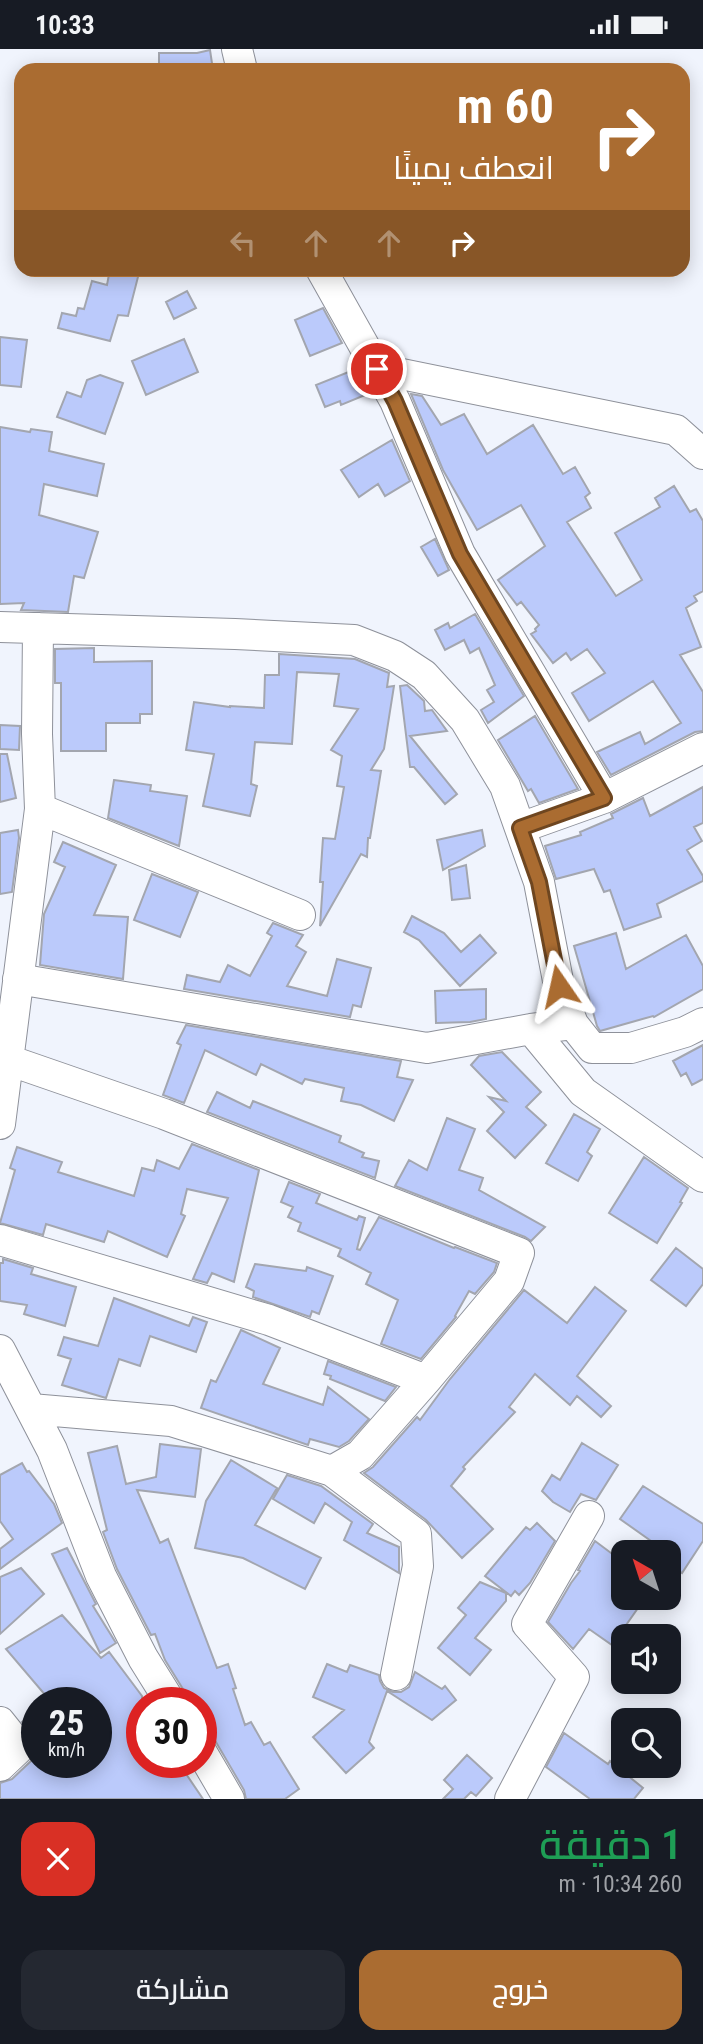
<!DOCTYPE html>
<html lang="ar">
<head>
<meta charset="utf-8">
<style>
	:root { --surface:#171b24; --page:#242831; --text:#f1f3f6; --muted:#9ea1a6; --accent:#aa6c31 }
	body { margin:0; font-family:"Roboto Condensed",Cairo,sans-serif; background:var(--page); color:var(--text); direction:rtl; height:100vh; display:flex; flex-direction:column; font-size:26px; white-space:nowrap }
	* { box-sizing:border-box; margin:0 }
	p { font-size:23px; color:var(--muted) }
	.icon { flex:none; width:38px; height:38px; fill:none; stroke:currentColor; stroke-width:2; stroke-linecap:round; stroke-linejoin:round }
	.map { position:relative; height:1750px; overflow:hidden; direction:ltr }
	.details { display:flex; flex-direction:column; background:var(--surface); flex:1 }
	.details>* { flex:none }
	.banner { position:absolute; left:14px; top:14px; width:676px; height:214px; border-radius:21px; box-shadow:0 4px 18px #0003; direction:rtl; background:#aa6c31; color:#fff; overflow:hidden }
	.needle { width:46px; rotate:321deg }
	.tools { position:absolute; left:611px; top:1491px; display:grid; gap:14px }
	.tools a { display:grid; place-items:center; width:70px; height:70px; border-radius:14px; background:var(--surface); box-shadow:0 4px 18px #0003; font-size:35px }
	.speed { position:absolute; left:21px; top:1638px; display:flex; gap:14px; font-size:35px; font-weight:700; text-align:center }
	.speed>* { display:grid; place-content:center; width:91px; height:91px; border-radius:50%; background:var(--surface); box-shadow:0 4px 18px #0003; line-height:1 }
	.speed small { font-size:18px; font-weight:400 }
	.speed .limit { border:10px solid #d22; background:#fff; color:#111 }
	.pin { position:absolute; display:grid; place-items:center; width:60px; height:60px; color:#fff; margin:-30px; border:4px solid #fff; border-radius:50%; box-shadow:0 2px 7px #0007 }
	.me { position:absolute; width:77px; margin:-38px; rotate:349deg; stroke-linejoin:round; filter:drop-shadow(0 0 5px #0008) }
	.turn { display:flex; align-items:center; gap:24px; height:147px; padding:0 21px; font-size:32px }
	.turn .icon { width:91px; height:91px; stroke-width:2.5 }
	.turn b { display:block; font-size:49px; line-height:60px }
	.lanes { display:flex; align-items:center; height:66px; padding:0 21px; background:#0003; justify-content:center; gap:35px; direction:ltr }
	.lanes .off { opacity:.35 }
	.round { display:grid; place-items:center; flex:none; width:74px; height:74px; border-radius:21px; background:var(--page) }
	.overview { display:flex; align-items:center; justify-content:space-between; height:119px; padding:0 21px }
	h1 { font-size:42px; font-weight:600; line-height:52px; color:#1e9e55 }
	.action { display:flex; gap:14px; margin-top:auto; padding:14px 21px }
	.action a { flex:1; height:80px; border-radius:21px; background:var(--accent); color:#fff; font-size:28px; font-weight:600; line-height:80px; text-align:center }
	.action a+a { background:var(--page); color:var(--text) }
	.status { display:flex; justify-content:space-between; align-items:center; height:49px; padding:0 35px; background:var(--surface); direction:ltr }
	.status svg { height:19px; fill:currentColor }
	.map>svg:first-child { display:block }
</style>
</head>
<body>
<div class="status"><b>10:33</b><svg viewBox="0 0 49 12"><path d="M0 12V9h3v3zM5 12V6h3v6zM10 12V3h3v9zM15 12V0h3v12zM26 1h20v11H26zM47 4h2v5h-2z"/></svg></div>
<div class="map">
<svg width="703" height="1750" viewBox="0 0 703 1750">
	<rect width="100%" height="100%" fill="#f0f4fd"/>
	<path fill="#bbcafb" stroke="#a3a6af" stroke-width="2" d="M 210,1 L 213,21 L 159,21 L 159,4 L 197,4 Z
		M 110,220 L 140,220 L 128,267 L 118,266 L 110,292 L 58,279 L 62,264 L 76,267 L 78,259 L 84,260 L 92,232 L 107,236 Z
		M 187,242 L 196,259 L 174,270 L 166,253 Z
		M 323,259 L 342,294 L 310,307 L 295,271 Z
		M 0,288 L 27,291 L 21,338 L 0,336 Z
		M 184,290 L 198,323 L 146,346 L 132,312 Z
		M 356,320 L 370,344 L 341,356 L 340,352 L 325,358 L 316,336 Z
		M 100,326 L 123,334 L 105,385 L 57,368 L 67,343 L 81,348 L 87,331 Z
		M 411,345 L 422,347 L 441,376 L 464,365 L 487,405 L 533,376 L 563,425 L 575,418 L 590,444 L 585,448 L 591,459 L 567,473 L 616,547 L 642,531 L 615,484 L 660,458 L 655,449 L 674,437 L 690,463 L 696,460 L 703,472 L 703,542 L 694,547 L 697,552 L 686,559 L 701,598 L 680,606 L 703,643 L 703,682 L 695,683 L 611,726 L 597,703 L 640,683 L 645,695 L 681,674 L 653,632 L 589,672 L 572,644 L 605,624 L 587,600 L 571,611 L 566,604 L 553,614 L 531,585 L 536,582 L 535,580 L 539,576 L 521,553 L 517,556 L 498,531 L 545,497 L 521,456 L 477,481 L 443,421 Z
		M 0,378 L 30,383 L 31,380 L 52,383 L 49,402 L 104,415 L 97,447 L 44,435 L 39,466 L 98,483 L 84,529 L 74,527 L 68,563 L 21,561 L 24,554 L 0,555 Z
		M 392,391 L 410,432 L 385,447 L 378,435 L 359,448 L 341,421 Z
		M 435,490 L 449,521 L 438,527 L 421,498 Z
		M 475,565 L 524,647 L 488,674 L 481,661 L 494,653 L 487,641 L 495,636 L 479,599 L 470,604 L 464,591 L 445,601 L 435,581 L 448,574 L 450,579 Z
		M 94,599 L 94,613 L 152,612 L 152,665 L 140,665 L 140,674 L 106,674 L 106,702 L 61,702 L 61,634 L 55,634 L 55,600 Z
		M 279,605 L 355,610 L 389,624 L 387,638 L 394,637 L 384,700 L 371,721 L 381,722 L 370,789 L 368,789 L 367,808 L 361,805 L 320,877 L 323,833 L 320,833 L 323,789 L 335,790 L 344,738 L 337,737 L 342,707 L 331,701 L 358,660 L 334,657 L 339,625 L 297,623 L 292,695 L 255,693 L 251,735 L 257,737 L 250,767 L 203,757 L 214,705 L 186,701 L 194,653 L 230,658 L 230,657 L 264,659 L 265,626 L 279,626 Z
		M 407,636 L 424,652 L 425,662 L 432,661 L 447,682 L 410,687 L 457,745 L 445,755 L 414,718 L 410,718 L 400,637 Z
		M 535,667 L 578,740 L 539,754 L 531,740 L 528,742 L 498,691 Z
		M 0,676 L 20,677 L 19,701 L 0,700 Z
		M 0,705 L 7,705 L 16,749 L 0,753 Z
		M 114,731 L 151,736 L 150,742 L 187,747 L 179,797 L 108,769 Z
		M 703,738 L 703,774 L 694,778 L 702,792 L 687,801 L 703,827 L 703,832 L 657,855 L 661,868 L 624,881 L 610,841 L 604,843 L 594,820 L 556,830 L 545,797 L 581,786 L 580,783 L 613,769 L 611,765 L 643,749 L 650,767 Z
		M 18,781 L 19,789 L 12,843 L 0,845 L 0,784 Z
		M 482,781 L 485,797 L 443,821 L 437,791 Z
		M 63,793 L 116,816 L 94,866 L 128,868 L 123,930 L 40,916 L 44,865 L 65,818 L 54,813 Z
		M 466,816 L 470,849 L 452,851 L 449,821 Z
		M 152,825 L 198,843 L 180,888 L 134,871 Z
		M 412,867 L 444,884 L 461,903 L 480,886 L 496,904 L 460,937 L 419,891 L 404,883 Z
		M 273,874 L 303,886 L 296,897 L 306,903 L 287,937 L 327,947 L 337,910 L 371,919 L 361,958 L 353,956 L 350,968 L 184,940 L 187,926 L 220,933 L 228,916 L 250,927 L 272,887 L 267,884 Z
		M 616,884 L 626,920 L 686,886 L 703,917 L 703,940 L 654,968 L 653,967 L 600,982 L 597,977 L 574,897 Z
		M 486,940 L 486,970 L 470,973 L 436,974 L 435,942 Z
		M 186,976 L 401,1012 L 397,1028 L 413,1031 L 394,1072 L 361,1056 L 341,1052 L 344,1039 L 305,1030 L 302,1035 L 261,1015 L 256,1026 L 205,1001 L 184,1054 L 163,1046 L 181,996 L 177,994 Z
		M 703,996 L 703,1030 L 692,1036 L 686,1024 L 681,1027 L 673,1012 Z
		M 502,1003 L 541,1043 L 526,1058 L 546,1076 L 515,1109 L 487,1082 L 504,1063 L 489,1048 L 506,1052 L 471,1016 L 479,1007 Z
		M 217,1043 L 250,1059 L 253,1052 L 341,1087 L 339,1093 L 364,1104 L 362,1108 L 379,1112 L 375,1129 L 207,1063 Z
		M 574,1065 L 600,1080 L 587,1103 L 592,1107 L 578,1132 L 546,1114 Z
		M 447,1069 L 475,1080 L 459,1121 L 483,1129 L 479,1141 L 545,1178 L 531,1192 L 525,1188 L 395,1137 L 409,1111 L 427,1121 Z
		M 192,1095 L 259,1121 L 234,1233 L 212,1224 L 207,1234 L 193,1230 L 228,1149 L 187,1140 L 181,1165 L 185,1167 L 167,1208 L 108,1182 L 104,1193 L 46,1175 L 43,1186 L 0,1174 L 15,1121 L 10,1119 L 17,1098 L 62,1113 L 58,1123 L 134,1147 L 142,1119 L 154,1122 L 157,1111 L 179,1120 Z
		M 644,1108 L 688,1139 L 680,1153 L 682,1154 L 657,1194 L 609,1164 Z
		M 289,1133 L 320,1145 L 316,1154 L 357,1171 L 359,1167 L 365,1169 L 357,1200 L 360,1201 L 379,1168 L 454,1199 L 455,1198 L 497,1214 L 494,1223 L 475,1245 L 469,1242 L 455,1267 L 456,1268 L 421,1310 L 381,1295 L 398,1251 L 366,1235 L 371,1224 L 338,1207 L 341,1200 L 298,1182 L 301,1174 L 288,1168 L 293,1158 L 281,1153 Z
		M 676,1199 L 703,1220 L 703,1235 L 686,1257 L 651,1231 Z
		M 3,1210 L 33,1219 L 31,1225 L 76,1238 L 65,1277 L 24,1265 L 27,1256 L 0,1252 L 0,1214 L 3,1214 Z
		M 255,1215 L 306,1222 L 307,1218 L 333,1227 L 319,1265 L 312,1262 L 310,1268 L 253,1248 L 254,1242 L 246,1238 Z
		M 595,1238 L 626,1262 L 577,1327 L 611,1357 L 601,1368 L 577,1347 L 570,1356 L 535,1325 L 509,1358 L 515,1363 L 463,1418 L 465,1420 L 451,1437 L 493,1480 L 462,1509 L 426,1471 L 364,1424 L 373,1418 L 417,1368 L 420,1371 L 450,1330 L 524,1241 L 567,1274 Z
		M 114,1249 L 189,1277 L 193,1268 L 207,1273 L 196,1303 L 150,1287 L 140,1317 L 119,1310 L 106,1349 L 62,1336 L 71,1310 L 58,1306 L 64,1288 L 98,1297 Z
		M 241,1281 L 280,1299 L 263,1335 L 323,1356 L 328,1338 L 369,1370 L 349,1392 L 339,1398 L 310,1390 L 308,1396 L 201,1359 L 211,1331 L 216,1333 Z
		M 328,1312 L 396,1338 L 385,1352 L 330,1330 L 331,1327 L 324,1325 Z
		M 582,1394 L 618,1416 L 596,1451 L 581,1445 L 570,1463 L 553,1453 L 542,1442 L 552,1426 L 560,1431 Z
		M 160,1395 L 201,1400 L 195,1448 L 137,1441 L 160,1494 L 168,1490 L 217,1619 L 228,1615 L 236,1639 L 233,1640 L 245,1676 L 251,1673 L 264,1696 L 270,1693 L 299,1740 L 285,1750 L 246,1750 L 244,1741 L 216,1693 L 210,1687 L 204,1685 L 201,1677 L 201,1654 L 188,1654 L 186,1645 L 165,1611 L 155,1585 L 151,1586 L 117,1520 L 103,1483 L 107,1481 L 88,1404 L 117,1397 L 126,1435 L 156,1428 Z
		M 231,1411 L 277,1439 L 255,1476 L 321,1509 L 305,1540 L 243,1509 L 195,1499 L 206,1452 Z
		M 22,1414 L 27,1423 L 29,1422 L 54,1455 L 62,1474 L 0,1520 L 0,1500 L 13,1490 L 0,1472 L 0,1426 Z
		M 287,1426 L 321,1437 L 373,1475 L 367,1484 L 399,1498 L 399,1524 L 344,1491 L 352,1473 L 325,1454 L 314,1474 L 273,1450 Z
		M 643,1437 L 703,1475 L 703,1492 L 682,1524 L 668,1515 L 668,1503 L 643,1503 L 651,1492 L 620,1470 Z
		M 537,1474 L 555,1492 L 530,1534 L 519,1546 L 515,1542 L 511,1547 L 485,1527 L 526,1478 L 530,1481 Z
		M 595,1492 L 623,1513 L 623,1549 L 645,1549 L 612,1596 L 589,1580 L 573,1600 L 548,1573 L 571,1534 L 580,1522 L 578,1521 Z
		M 67,1499 L 96,1555 L 93,1557 L 116,1594 L 100,1604 L 52,1505 Z
		M 21,1519 L 44,1545 L 0,1585 L 0,1528 Z
		M 480,1533 L 506,1544 L 506,1552 L 475,1589 L 491,1601 L 470,1626 L 438,1599 L 466,1566 L 458,1559 Z
		M 62,1566 L 101,1609 L 109,1603 L 142,1647 L 142,1713 L 178,1713 L 203,1750 L 0,1750 L 0,1734 L 12,1730 L 32,1711 L 37,1703 L 37,1713 L 96,1713 L 96,1654 L 52,1654 L 6,1600 Z
		M 327,1615 L 347,1623 L 350,1616 L 379,1626 L 380,1632 L 384,1639 L 393,1643 L 401,1643 L 409,1638 L 415,1623 L 442,1640 L 445,1637 L 456,1651 L 432,1671 L 387,1642 L 369,1693 L 374,1699 L 346,1724 L 313,1688 L 344,1661 L 313,1648 Z
		M 37,1662 L 37,1694 L 22,1673 Z
		M 564,1684 L 608,1715 L 610,1712 L 643,1739 L 634,1750 L 590,1750 L 546,1718 Z
		M 467,1706 L 492,1729 L 476,1747 L 471,1743 L 464,1750 L 443,1750 L 453,1740 L 444,1731 Z"/>
	<g fill="none" stroke-linecap="round" stroke-linejoin="round">
		<g stroke="#8e919a" stroke-width="32">
			<path id="minor" d="M 237,0 L 242,21
				M 321,220 L 395,352 L 460,505 L 604,749
				M 377,320 L 676,381 L 703,405
				M 0,578 L 235,585 L 354,591 L 395,607 L 424,626 L 465,671 L 505,737 L 539,833 L 559,937 L 573,975 L 592,999 L 631,999 L 685,983 L 703,974
				M 40,760 L 300,866
				M 520,779 L 604,749 L 703,699
				M 18,930 L 427,999 L 531,980 L 573,975
				M 531,980 L 583,1043 L 703,1128
				M 8,1011 L 164,1065 L 519,1204 L 509,1232 L 426,1331
				M 0,1075 L 40,760 L 37,685 L 38,579
				M 0,1191 L 269,1271 L 426,1331 L 360,1406 L 332,1422
				M 0,1301 L 52,1401 L 101,1527 L 143,1609 L 171,1654
				M 31,1360 L 171,1372 L 332,1422 L 416,1485 L 418,1517 L 396,1626
				M 0,1673 L 20,1698 L 0,1717
				M 201,1702 L 229,1750
				M 510,1750 L 574,1628 L 527,1575 L 589,1467"/>
		</g>
		<use href="#minor" stroke="#fff" stroke-width="30"/>
	</g>
	<g fill="none" stroke-linecap="round" stroke-linejoin="round">
		<g stroke="#6e4620" stroke-width="18">
			<path id="route" d="M 377,320 L 395,352 L 460,505 L 604,749 L 520,779 L 539,833 L 559,937"/>
		</g>
		<use href="#route" stroke="#aa6c31" stroke-width="12"/>
	</g>
</svg>
<div class="tools">
<a><svg class="needle" viewBox="-14 -14 28 28"><path d="M0-13l5 13h-10z" fill="#e53935"/><path d="M0 13l5-13h-10z" fill="#9ea1a6"/></svg></a>
<a><svg class="icon" aria-label="sound" viewBox="0 0 24 24"><path d="M4 9h4l5-4v14l-5-4H4zM17 9q2 3 0 6"/></svg></a>
<a><svg class="icon" aria-label="search" viewBox="0 0 24 24"><circle cx="10" cy="10" r="6"/><path d="M15 15l6 6"/></svg></a>
</div>
<div class="speed"><div>25<small>km/h</small></div><div class="limit">30</div></div>
<div class="pin" style="left:377px;top:320px;background:#d93025"><svg class="icon" aria-label="arrive" viewBox="0 0 24 24"><path d="M6 21V4h12l-3 4 3 4H6"/></svg></div>
<svg class="me" style="left:559px;top:937px" viewBox="-20 -20 40 40"><path d="M0-17L14 15 0 8-14 15z" fill="#aa6c31" stroke="#fff" stroke-width="4"/></svg>
<div class="banner">
<div class="turn"><svg class="icon" aria-label="right" viewBox="0 0 24 24"><path d="M7 20v-9h11M14 6l5 5-5 5"/></svg><div><b>60 m</b>انعطف يمينًا</div></div>
<div class="lanes"><svg class="icon off" aria-label="left" viewBox="0 0 24 24"><path d="M17 20v-9H6M10 6l-5 5 5 5"/></svg><svg class="icon off" aria-label="ahead" viewBox="0 0 24 24"><path d="M12 20V5M6 11l6-6 6 6"/></svg><svg class="icon off" aria-label="ahead" viewBox="0 0 24 24"><path d="M12 20V5M6 11l6-6 6 6"/></svg><svg class="icon" aria-label="right" viewBox="0 0 24 24"><path d="M7 20v-9h11M14 6l5 5-5 5"/></svg></div>
</div>
</div>
<section class="details">
<div class="overview"><div><h1>1 دقيقة</h1><p>260 m · 10:34</p></div><a class="round" style="background:#d93025;color:#fff"><svg class="icon" aria-label="close" viewBox="0 0 24 24"><path d="M6 6l12 12M18 6L6 18"/></svg></a></div>
<div class="action"><a>خروج</a><a>مشاركة</a></div>
</section>
</body>
</html>
